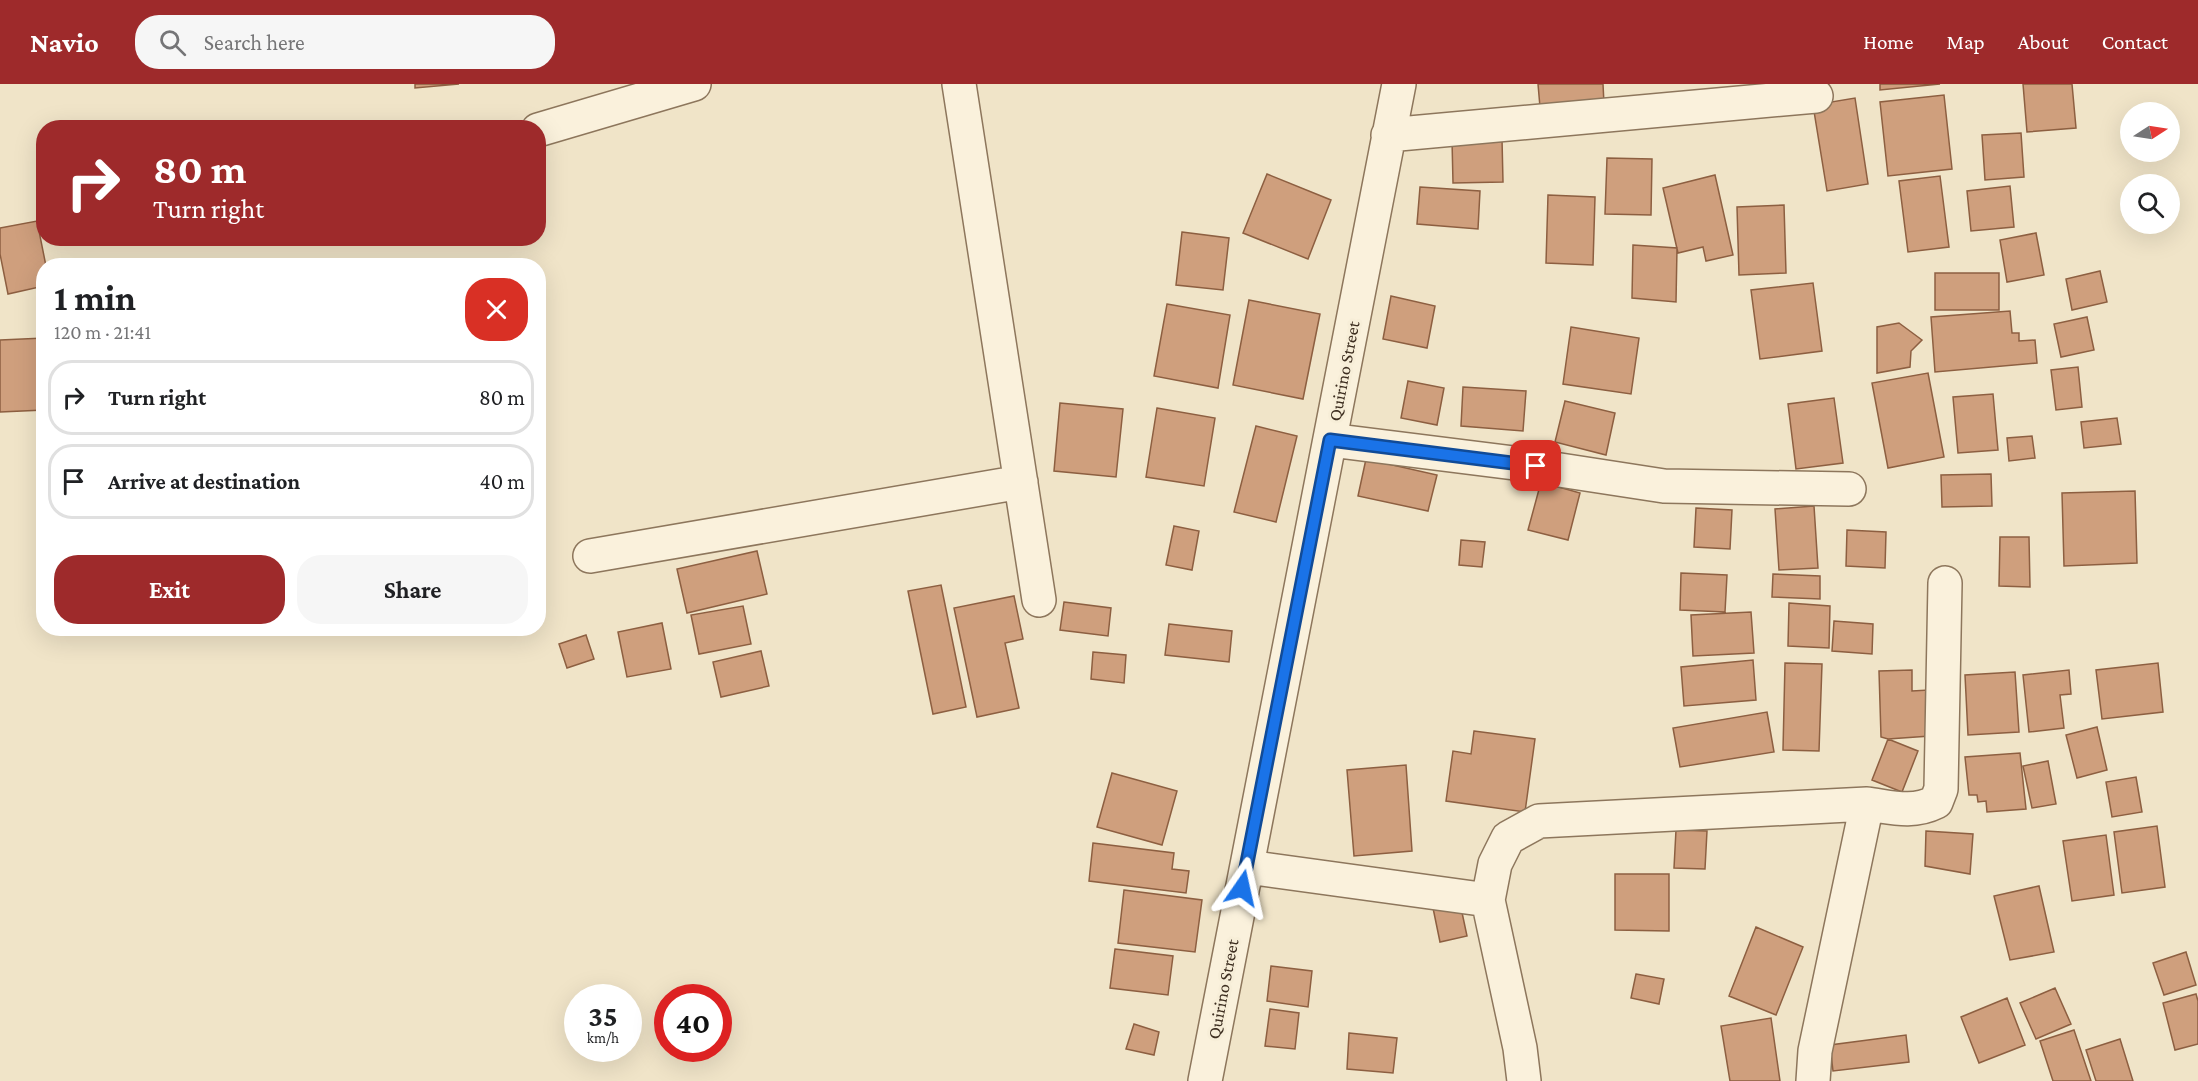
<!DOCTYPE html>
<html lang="en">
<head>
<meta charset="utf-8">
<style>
	:root { --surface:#fff; --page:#f6f6f6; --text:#202124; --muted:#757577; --line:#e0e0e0; --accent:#9e2a2b }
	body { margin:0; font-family:"Crimson Pro",serif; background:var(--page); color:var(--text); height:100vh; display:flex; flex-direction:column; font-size:22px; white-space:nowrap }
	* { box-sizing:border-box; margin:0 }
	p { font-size:20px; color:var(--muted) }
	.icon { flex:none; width:33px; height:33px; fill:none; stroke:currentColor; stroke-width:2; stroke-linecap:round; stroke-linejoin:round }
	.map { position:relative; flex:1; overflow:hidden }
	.drawer { position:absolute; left:36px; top:174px; width:510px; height:378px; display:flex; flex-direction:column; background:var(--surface); border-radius:24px; box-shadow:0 6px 24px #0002 }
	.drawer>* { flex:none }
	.guide { position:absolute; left:36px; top:36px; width:510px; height:126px; border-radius:24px; box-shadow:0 6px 24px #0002; background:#9e2a2b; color:#fff; overflow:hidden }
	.needle { width:39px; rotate:78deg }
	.fabs { position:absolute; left:2120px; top:18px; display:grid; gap:12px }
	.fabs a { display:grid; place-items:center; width:60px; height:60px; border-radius:50%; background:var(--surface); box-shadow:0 6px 24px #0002; font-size:30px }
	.speed { position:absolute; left:564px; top:900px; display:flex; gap:12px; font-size:30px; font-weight:700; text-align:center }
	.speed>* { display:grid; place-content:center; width:78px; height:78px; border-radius:50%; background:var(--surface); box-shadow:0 6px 24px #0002; line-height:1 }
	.speed small { font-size:15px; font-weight:400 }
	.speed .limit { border:9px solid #d22; background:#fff; color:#111 }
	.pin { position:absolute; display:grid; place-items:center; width:51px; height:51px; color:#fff; margin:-26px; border-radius:12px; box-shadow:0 3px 9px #0006 }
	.me { position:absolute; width:66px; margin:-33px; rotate:11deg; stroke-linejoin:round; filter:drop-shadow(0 0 4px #0008) }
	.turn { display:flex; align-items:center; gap:21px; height:126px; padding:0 18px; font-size:27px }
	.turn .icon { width:78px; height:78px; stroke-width:2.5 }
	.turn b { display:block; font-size:42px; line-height:51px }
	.round { display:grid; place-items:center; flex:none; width:63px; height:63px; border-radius:24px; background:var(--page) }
	.head { display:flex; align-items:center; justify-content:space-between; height:102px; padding:0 18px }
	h1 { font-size:36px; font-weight:700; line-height:45px }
	.action { display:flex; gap:12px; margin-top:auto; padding:12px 18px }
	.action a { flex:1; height:69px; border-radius:24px; background:var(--accent); color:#fff; font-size:24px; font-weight:700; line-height:69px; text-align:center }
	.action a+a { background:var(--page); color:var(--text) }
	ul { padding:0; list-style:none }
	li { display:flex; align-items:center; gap:18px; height:75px; margin:0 12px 9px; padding:0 6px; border:3px solid var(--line); border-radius:24px }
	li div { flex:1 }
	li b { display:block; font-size:22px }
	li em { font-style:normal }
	header { display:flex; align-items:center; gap:36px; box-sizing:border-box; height:84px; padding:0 30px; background:var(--accent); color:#fff }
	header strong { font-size:28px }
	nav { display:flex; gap:33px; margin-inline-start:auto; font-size:21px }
	.search { width:420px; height:54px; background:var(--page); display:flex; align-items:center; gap:15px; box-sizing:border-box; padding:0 21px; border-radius:24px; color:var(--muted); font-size:22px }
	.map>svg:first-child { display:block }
</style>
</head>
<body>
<header>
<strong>Navio</strong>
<div class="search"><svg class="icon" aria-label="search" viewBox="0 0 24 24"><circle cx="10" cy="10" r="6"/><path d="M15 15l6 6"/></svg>Search here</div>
<nav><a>Home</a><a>Map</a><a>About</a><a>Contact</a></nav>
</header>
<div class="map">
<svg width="2198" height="997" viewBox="0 0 2198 997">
	<rect width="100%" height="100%" fill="#f0e4c8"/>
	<path fill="#cf9f7d" stroke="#8d5f41" stroke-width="1.5" d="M 415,0 L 459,0 L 415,4 Z
		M 1538,0 L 1603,0 L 1604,20 L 1540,23 Z
		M 1880,0 L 1940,0 L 1880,6 Z
		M 2023,0 L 2072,0 L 2076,44 L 2027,48 Z
		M 1944,11 L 1952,85 L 1888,92 L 1880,18 Z
		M 1855,14 L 1868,100 L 1827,107 L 1813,21 Z
		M 2021,49 L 2024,93 L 1985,96 L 1982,51 Z
		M 1502,55 L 1503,98 L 1453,99 L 1452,56 Z
		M 1607,74 L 1652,75 L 1651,131 L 1605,130 Z
		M 1267,90 L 1331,116 L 1308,175 L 1243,149 Z
		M 1715,91 L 1733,171 L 1706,177 L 1703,163 L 1678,169 L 1663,104 Z
		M 1940,92 L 1949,163 L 1908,168 L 1899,97 Z
		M 2010,102 L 2014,143 L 1971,147 L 1967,107 Z
		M 1420,103 L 1480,107 L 1478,145 L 1417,140 Z
		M 1548,111 L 1595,113 L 1593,181 L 1546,179 Z
		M 1784,121 L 1786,189 L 1739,191 L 1737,123 Z
		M 37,137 L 46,182 L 44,182 L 44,202 L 8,210 L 0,170 L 0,144 Z
		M 1182,148 L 1229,154 L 1223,206 L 1176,201 Z
		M 2036,149 L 2044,191 L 2007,198 L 2000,156 Z
		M 1633,161 L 1677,164 L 1676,218 L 1632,214 Z
		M 2100,187 L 2107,218 L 2072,226 L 2066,195 Z
		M 1935,189 L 1999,189 L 1999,226 L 1935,226 Z
		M 1813,199 L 1822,267 L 1760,275 L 1751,206 Z
		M 1391,212 L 1435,222 L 1427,264 L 1383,255 Z
		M 1249,216 L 1320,230 L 1303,315 L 1233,301 Z
		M 1167,220 L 1230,231 L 1218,304 L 1154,292 Z
		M 2010,227 L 2012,249 L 2019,249 L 2019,257 L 2035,256 L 2037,279 L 1935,288 L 1931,233 Z
		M 2087,233 L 2094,266 L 2061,273 L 2054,240 Z
		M 1899,239 L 1922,256 L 1911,267 L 1910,283 L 1877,289 L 1877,243 Z
		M 1571,243 L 1639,254 L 1631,310 L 1563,300 Z
		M 44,254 L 44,326 L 0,328 L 0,256 Z
		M 2078,283 L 2082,323 L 2056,326 L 2051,286 Z
		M 1928,289 L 1944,373 L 1888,384 L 1872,299 Z
		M 1408,297 L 1444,304 L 1437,341 L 1401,334 Z
		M 1463,303 L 1526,307 L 1523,347 L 1461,342 Z
		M 1993,310 L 1998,366 L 1958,369 L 1953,313 Z
		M 1834,314 L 1843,379 L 1796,385 L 1788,320 Z
		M 1565,317 L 1615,329 L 1606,371 L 1555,358 Z
		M 1060,319 L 1123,325 L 1116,393 L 1054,387 Z
		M 1157,324 L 1215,334 L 1204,402 L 1146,393 Z
		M 2117,334 L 2121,360 L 2084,364 L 2081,338 Z
		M 1256,342 L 1297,352 L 1276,438 L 1234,428 Z
		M 2032,352 L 2035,374 L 2009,377 L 2007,354 Z
		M 1366,375 L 1437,391 L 1428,427 L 1358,412 Z
		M 1991,390 L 1992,422 L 1942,423 L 1941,391 Z
		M 1541,398 L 1580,409 L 1568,456 L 1528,446 Z
		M 2135,407 L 2137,479 L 2064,482 L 2062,409 Z
		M 1814,422 L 1818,484 L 1779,486 L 1775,425 Z
		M 1696,424 L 1732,426 L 1730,465 L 1694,463 Z
		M 1174,442 L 1199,447 L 1192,486 L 1166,481 Z
		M 1847,446 L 1886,448 L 1885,484 L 1846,482 Z
		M 2000,453 L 2029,453 L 2030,503 L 1999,502 Z
		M 1461,456 L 1485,458 L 1482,483 L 1459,481 Z
		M 757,467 L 767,510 L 687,529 L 677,485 Z
		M 1681,489 L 1727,491 L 1725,528 L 1680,526 Z
		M 1773,490 L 1820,492 L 1820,515 L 1772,513 Z
		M 941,501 L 966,623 L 933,630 L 908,507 Z
		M 1014,512 L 1023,555 L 1005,559 L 1019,624 L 977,633 L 954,524 Z
		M 1064,518 L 1111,524 L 1108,552 L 1060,546 Z
		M 1789,519 L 1830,522 L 1829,564 L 1788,562 Z
		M 743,522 L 751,560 L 699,570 L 691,531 Z
		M 1751,528 L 1754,569 L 1693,572 L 1691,531 Z
		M 1834,537 L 1873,540 L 1872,570 L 1832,567 Z
		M 662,539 L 671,585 L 627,593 L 618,548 Z
		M 1169,540 L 1232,547 L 1229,578 L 1165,571 Z
		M 586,551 L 594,575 L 567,584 L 559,560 Z
		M 761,567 L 769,602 L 721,613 L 713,578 Z
		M 1093,568 L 1126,571 L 1124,599 L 1091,595 Z
		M 1753,576 L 1756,616 L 1684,622 L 1681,583 Z
		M 1785,579 L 1822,580 L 1819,667 L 1783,666 Z
		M 2158,579 L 2163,628 L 2102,635 L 2096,586 Z
		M 1912,586 L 1912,607 L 1929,606 L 1930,652 L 1888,655 L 1881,653 L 1879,587 Z
		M 2069,586 L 2071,610 L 2060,611 L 2064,644 L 2029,648 L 2023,591 Z
		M 2015,588 L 2019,648 L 1968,651 L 1965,591 Z
		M 1767,628 L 1774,668 L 1680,683 L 1673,644 Z
		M 2097,643 L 2107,686 L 2077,694 L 2066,651 Z
		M 1474,647 L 1535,655 L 1525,728 L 1446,717 L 1453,667 L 1471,670 Z
		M 1888,655 L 1918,667 L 1902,708 L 1872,696 Z
		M 2020,669 L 2026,725 L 1987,728 L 1986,717 L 1978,718 L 1977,711 L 1969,711 L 1965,673 Z
		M 2048,677 L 2056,720 L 2032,724 L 2023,682 Z
		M 1406,681 L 1412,767 L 1354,772 L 1347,686 Z
		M 1112,689 L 1177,707 L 1162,761 L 1097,743 Z
		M 2136,693 L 2142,728 L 2112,733 L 2106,698 Z
		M 2157,742 L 2165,803 L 2122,809 L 2114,748 Z
		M 1676,746 L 1707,747 L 1705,785 L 1674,784 Z
		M 1926,747 L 1973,750 L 1970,790 L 1925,782 Z
		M 2106,751 L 2114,811 L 2072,817 L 2063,757 Z
		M 1093,759 L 1174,769 L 1172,785 L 1189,787 L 1186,809 L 1089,797 Z
		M 1615,790 L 1669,790 L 1669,847 L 1615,846 Z
		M 2039,802 L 2054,868 L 2010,876 L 1994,812 Z
		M 1124,806 L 1202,816 L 1195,868 L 1118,859 Z
		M 1460,819 L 1467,852 L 1440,858 L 1433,824 Z
		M 1756,843 L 1803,863 L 1776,931 L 1729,912 Z
		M 1115,865 L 1173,872 L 1168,911 L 1110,904 Z
		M 2186,868 L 2196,901 L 2164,911 L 2153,879 Z
		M 1271,882 L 1312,887 L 1308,923 L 1267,917 Z
		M 1636,890 L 1664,895 L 1659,920 L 1631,914 Z
		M 2055,904 L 2071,940 L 2036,955 L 2020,919 Z
		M 2196,910 L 2198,917 L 2198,960 L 2175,966 L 2163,919 Z
		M 2007,914 L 2025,961 L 1979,979 L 1961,933 Z
		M 1270,925 L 1299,929 L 1295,965 L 1265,962 Z
		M 1771,934 L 1780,997 L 1730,997 L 1721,942 Z
		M 1134,940 L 1159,948 L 1154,971 L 1126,965 Z
		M 2074,946 L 2091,997 L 2053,997 L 2040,957 Z
		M 1349,949 L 1397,954 L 1393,989 L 1347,985 Z
		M 1906,951 L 1909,978 L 1833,987 L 1830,961 Z
		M 2120,955 L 2133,997 L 2096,997 L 2086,966 Z"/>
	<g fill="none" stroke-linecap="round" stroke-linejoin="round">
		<g stroke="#8d765c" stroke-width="36">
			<path id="minor" d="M 959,0 L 1039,516
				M 538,46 L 694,0
				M 1388,51 L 1816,12
				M 1330,356 L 1514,379 L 1664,402 L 1849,405
				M 590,472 L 1021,398
				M 1247,783 L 1488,816
				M 1205,997 L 1399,0
				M 1524,997 L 1520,964 L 1488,816 L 1495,780 L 1508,754 L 1539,737 L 1867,720 C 1891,723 1912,730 1936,718 L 1941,705 L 1945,499
				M 1813,997 L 1815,967 L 1867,720"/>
		</g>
		<use href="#minor" stroke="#faf1dc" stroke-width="33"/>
	</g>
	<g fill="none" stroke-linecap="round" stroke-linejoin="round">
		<g stroke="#114b97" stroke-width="15">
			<path id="route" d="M 1242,804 L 1330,356 L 1536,382"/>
		</g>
		<use href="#route" stroke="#1a73e8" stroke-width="10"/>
	</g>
	<g text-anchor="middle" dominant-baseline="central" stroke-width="6" stroke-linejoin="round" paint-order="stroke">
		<g font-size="18" fill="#3d2e20" stroke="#f7eed8">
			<text transform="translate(1344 287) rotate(-79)">Quirino Street</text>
			<text transform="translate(1223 905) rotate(-79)">Quirino Street</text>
		</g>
	</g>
</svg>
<div class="fabs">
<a><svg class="needle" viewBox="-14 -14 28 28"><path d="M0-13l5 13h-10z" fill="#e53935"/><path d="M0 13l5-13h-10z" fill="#757577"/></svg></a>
<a><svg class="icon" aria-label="search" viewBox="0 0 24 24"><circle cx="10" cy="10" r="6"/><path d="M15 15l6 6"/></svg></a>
</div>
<div class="speed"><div>35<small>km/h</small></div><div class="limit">40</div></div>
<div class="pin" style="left:1536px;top:382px;background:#d93025"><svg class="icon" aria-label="arrive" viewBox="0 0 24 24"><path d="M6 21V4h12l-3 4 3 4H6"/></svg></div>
<svg class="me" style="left:1242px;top:804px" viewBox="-20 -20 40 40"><path d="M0-17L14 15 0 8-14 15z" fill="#1a73e8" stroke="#fff" stroke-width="4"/></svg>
<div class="guide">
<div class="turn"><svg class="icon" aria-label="right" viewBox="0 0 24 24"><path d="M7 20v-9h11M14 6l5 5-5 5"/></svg><div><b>80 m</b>Turn right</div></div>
</div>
<section class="drawer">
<div class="head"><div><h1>1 min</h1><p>120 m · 21:41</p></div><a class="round" style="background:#d93025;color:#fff"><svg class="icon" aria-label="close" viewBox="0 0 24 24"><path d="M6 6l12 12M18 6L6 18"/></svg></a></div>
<ul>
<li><svg class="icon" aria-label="right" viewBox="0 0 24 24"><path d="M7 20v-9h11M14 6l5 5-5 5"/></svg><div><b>Turn right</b></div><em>80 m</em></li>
<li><svg class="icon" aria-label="arrive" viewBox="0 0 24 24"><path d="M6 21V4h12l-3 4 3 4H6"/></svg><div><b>Arrive at destination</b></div><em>40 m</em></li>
</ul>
<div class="action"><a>Exit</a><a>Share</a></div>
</section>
</div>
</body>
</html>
